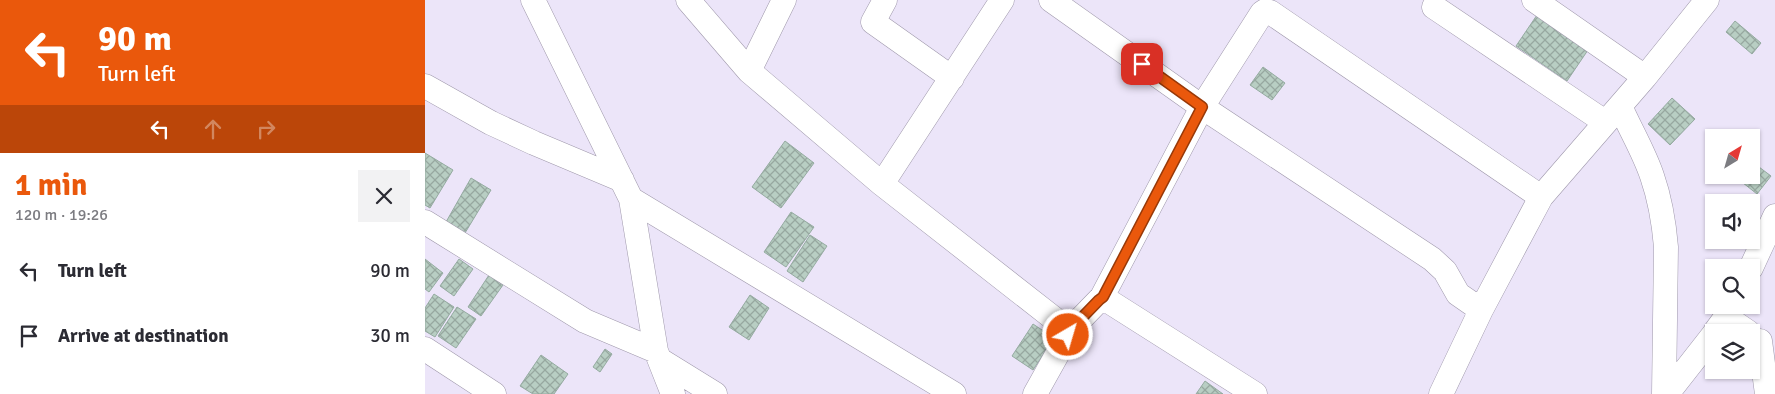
<!DOCTYPE html>
<html lang="en">
<head>
<meta charset="utf-8">
<style>
	:root { --surface:#fff; --page:#f2f2f3; --text:#2b2b33; --muted:#7c7c81; --accent:#ea580c }
	body { margin:0; font-family:Signika,sans-serif; background:var(--page); color:var(--text); height:100vh; display:flex; flex-direction:column; font-size:19px; white-space:nowrap }
	* { box-sizing:border-box; margin:0 }
	p { font-size:16px; color:var(--muted) }
	.icon { flex:none; width:28px; height:28px; fill:none; stroke:currentColor; stroke-width:2; stroke-linecap:round; stroke-linejoin:round }
	.map { position:relative; flex:1; overflow:hidden }
	.sheet { display:flex; flex-direction:column; background:var(--surface); width:425px }
	.sheet>* { flex:none }
	.guide { background:#ea580c; color:#fff; overflow:hidden }
	.needle { width:32px; rotate:37deg }
	.tools { position:absolute; left:1280px; top:129px; display:grid; gap:10px }
	.tools a { display:grid; place-items:center; width:55px; height:55px; border-radius:0px; background:var(--surface); box-shadow:0 1px 4px #0004; font-size:25px }
	.pin { position:absolute; display:grid; place-items:center; width:42px; height:42px; color:#fff; margin:-21px; border-radius:10px; box-shadow:0 2px 8px #0006 }
	.me { position:absolute; width:55px; margin:-28px; rotate:38deg; stroke-linejoin:round; filter:drop-shadow(0 0 4px #0008) }
	.turn { display:flex; align-items:center; gap:18px; height:105px; padding:0 15px; font-size:22px }
	.turn .icon { width:65px; height:65px; stroke-width:2.5 }
	.turn b { display:block; font-size:35px; line-height:42px }
	.lanes { display:flex; align-items:center; height:48px; padding:0 15px; background:#0003; justify-content:center; gap:25px; direction:ltr }
	.lanes .off { opacity:.35 }
	.round { display:grid; place-items:center; flex:none; width:52px; height:52px; border-radius:0px; background:var(--page) }
	.headline { display:flex; align-items:center; justify-content:space-between; height:85px; padding:0 15px }
	h1 { font-size:30px; font-weight:800; line-height:38px; color:var(--accent) }
	ul { padding:0; list-style:none }
	li { display:flex; align-items:center; gap:15px; height:65px; padding:0 15px }
	li div { flex:1 }
	li b { display:block; font-size:19px }
	li em { font-style:normal }
	main { display:flex; flex:1; min-height:0 }
	.map>svg:first-child { display:block }
</style>
</head>
<body>
<main>
<section class="sheet">
<div class="guide">
<div class="turn"><svg class="icon" aria-label="left" viewBox="0 0 24 24"><path d="M17 20v-9H6M10 6l-5 5 5 5"/></svg><div><b>90 m</b>Turn left</div></div>
<div class="lanes"><svg class="icon" aria-label="left" viewBox="0 0 24 24"><path d="M17 20v-9H6M10 6l-5 5 5 5"/></svg><svg class="icon off" aria-label="ahead" viewBox="0 0 24 24"><path d="M12 20V5M6 11l6-6 6 6"/></svg><svg class="icon off" aria-label="right" viewBox="0 0 24 24"><path d="M7 20v-9h11M14 6l5 5-5 5"/></svg></div>
</div>
<div class="headline"><div><h1>1 min</h1><p>120 m · 19:26</p></div><a class="round"><svg class="icon" aria-label="close" viewBox="0 0 24 24"><path d="M6 6l12 12M18 6L6 18"/></svg></a></div>
<ul>
<li><svg class="icon" aria-label="left" viewBox="0 0 24 24"><path d="M17 20v-9H6M10 6l-5 5 5 5"/></svg><div><b>Turn left</b></div><em>90 m</em></li>
<li><svg class="icon" aria-label="arrive" viewBox="0 0 24 24"><path d="M6 21V4h12l-3 4 3 4H6"/></svg><div><b>Arrive at destination</b></div><em>30 m</em></li>
</ul>
</section>
<div class="map">
<svg width="1350" height="394" viewBox="0 0 1350 394">
	<defs>
		<pattern id="building-cross-hatch" width="8" height="8" patternUnits="userSpaceOnUse" patternTransform="scale(1.25)"><rect width="8" height="8" fill="#b8cec3"/><path d="M0 0l8 8M0 8l8-8" fill="none" stroke="#97a8a0"/></pattern>
	</defs>
	<rect width="100%" height="100%" fill="#ece5f9"/>
	<path fill="url(#building-cross-hatch)" stroke="#95aba1" d="M 1112,15 L 1163,50 L 1142,81 L 1091,46 Z
		M 1310,21 L 1336,43 L 1327,54 L 1301,32 Z
		M 838,67 L 860,83 L 847,100 L 825,85 Z
		M 1247,98 L 1270,119 L 1245,145 L 1223,124 Z
		M 360,141 L 389,163 L 356,208 L 327,187 Z
		M 0,153 L 28,170 L 5,208 L 0,205 Z
		M 1326,161 L 1346,176 L 1332,194 L 1308,175 L 1326,175 Z
		M 46,178 L 66,190 L 40,233 L 21,222 Z
		M 366,212 L 389,227 L 361,267 L 339,252 Z
		M 385,235 L 402,246 L 378,282 L 362,271 Z
		M 0,259 L 18,273 L 4,292 L 0,289 Z
		M 34,259 L 48,269 L 29,296 L 15,286 Z
		M 64,275 L 78,285 L 56,316 L 43,307 Z
		M 9,294 L 29,307 L 10,337 L 0,331 L 0,308 Z
		M 325,295 L 344,308 L 324,340 L 304,327 Z
		M 32,307 L 51,319 L 31,348 L 13,336 Z
		M 608,324 L 629,338 L 608,370 L 587,356 Z
		M 180,349 L 187,354 L 175,372 L 168,367 Z
		M 116,355 L 143,374 L 129,394 L 108,394 L 95,386 Z
		M 780,381 L 798,394 L 771,394 Z"/>
	<g fill="none" stroke-linecap="round" stroke-linejoin="round">
		<g stroke="#9f98ab" stroke-width="25">
			<path id="minor" d="M 108,0 L 206,199 L 231,351 L 248,394
				M 263,0 L 324,71 L 457,184 L 641,328 L 644,331 L 643,335 L 610,394
				M 460,0 L 448,22 L 527,78
				M 626,0 L 777,107 L 1007,259 L 1020,271 L 1033,294 L 1056,310
				M 1109,0 L 1220,77
				M 1009,7 L 1180,122
				M 324,71 L 359,0
				M 0,86 L 66,123 L 109,143 L 197,180
				M 1195,106 C 1205,129 1219,152 1227,176 C 1235,199 1239,223 1241,247 L 1239,394
				M 457,184 L 577,0
				M 206,199 L 529,394
				M 0,222 L 160,321 L 231,351
				M 1326,268 L 1350,216
				M 677,297 L 777,107 L 837,13 L 840,11 L 845,12 L 1116,197
				M 1301,317 L 1323,332
				M 644,331 L 677,297 L 830,394
				M 1290,332 L 1301,317 L 1307,305
				M 1335,341 L 1342,394
				M 0,349 L 69,394
				M 235,360 L 290,394
				M 1016,394 L 1056,310 L 1116,197 L 1220,77 L 1282,0
				M 1242,394 L 1289,334"/>
		</g>
		<use href="#minor" stroke="#fff" stroke-width="24"/>
	</g>
	<g fill="none" stroke-linecap="round" stroke-linejoin="round">
		<g stroke="#983908" stroke-width="12">
			<path id="route" d="M 643,335 L 644,331 L 674,300 L 678,297 L 777,107 L 717,64"/>
		</g>
		<use href="#route" stroke="#ea580c" stroke-width="9"/>
	</g>
</svg>
<div class="tools">
<a><svg class="needle" viewBox="-14 -14 28 28"><path d="M0-13l5 13h-10z" fill="#e53935"/><path d="M0 13l5-13h-10z" fill="#7c7c81"/></svg></a>
<a><svg class="icon" aria-label="sound" viewBox="0 0 24 24"><path d="M4 9h4l5-4v14l-5-4H4zM17 9q2 3 0 6"/></svg></a>
<a><svg class="icon" aria-label="search" viewBox="0 0 24 24"><circle cx="10" cy="10" r="6"/><path d="M15 15l6 6"/></svg></a>
<a><svg class="icon" aria-label="layers" viewBox="0 0 24 24"><path d="M12 4l9 5-9 5-9-5zM3 14l9 5 9-5"/></svg></a>
</div>
<div class="pin" style="left:717px;top:64px;background:#d93025"><svg class="icon" aria-label="arrive" viewBox="0 0 24 24"><path d="M6 21V4h12l-3 4 3 4H6"/></svg></div>
<svg class="me" style="left:643px;top:335px" viewBox="-20 -20 40 40"><circle r="17" fill="#ea580c" stroke="#fff" stroke-width="3"/><path d="M0-11L8 9 0 5-8 9z" fill="#fff"/></svg>
</div>
</main>
</body>
</html>
